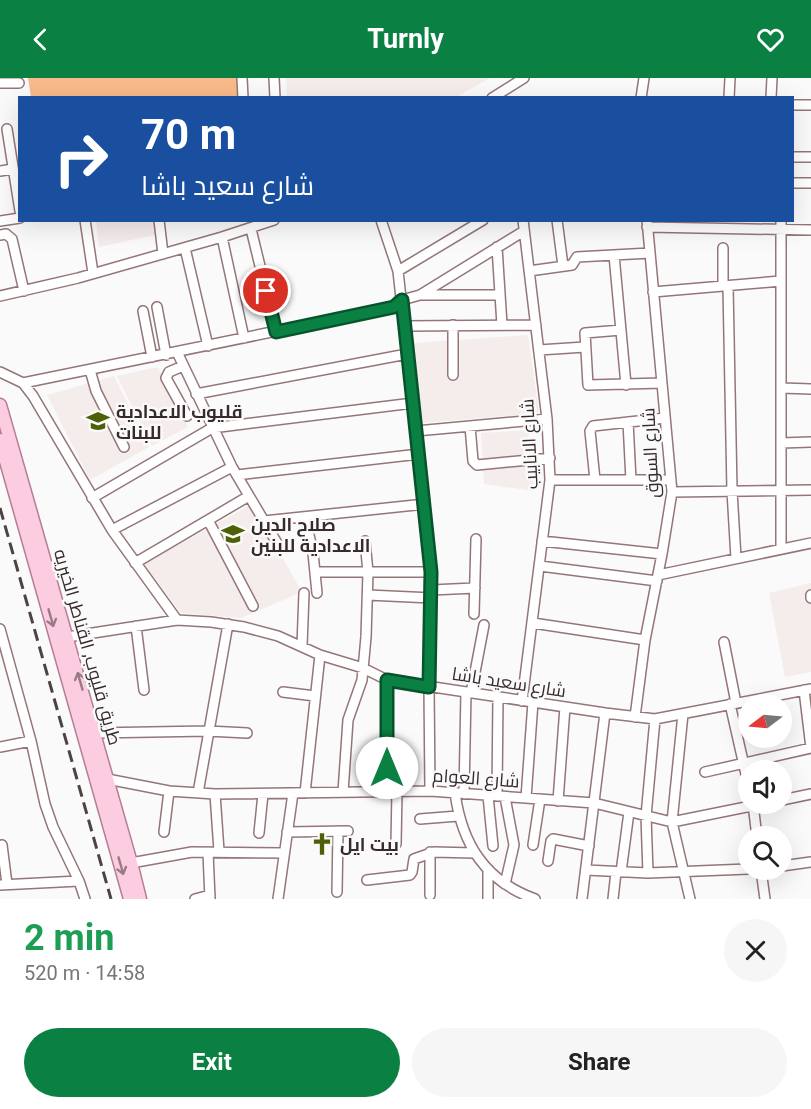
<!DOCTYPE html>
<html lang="en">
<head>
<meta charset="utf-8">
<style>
	:root { --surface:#fff; --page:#f6f6f6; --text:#222; --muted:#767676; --accent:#0b8043 }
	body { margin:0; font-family:Roboto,Cairo,sans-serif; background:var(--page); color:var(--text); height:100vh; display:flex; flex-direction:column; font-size:22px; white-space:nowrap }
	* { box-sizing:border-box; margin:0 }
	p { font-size:20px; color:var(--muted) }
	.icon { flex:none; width:33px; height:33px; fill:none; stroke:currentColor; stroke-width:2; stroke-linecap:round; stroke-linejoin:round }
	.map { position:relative; height:821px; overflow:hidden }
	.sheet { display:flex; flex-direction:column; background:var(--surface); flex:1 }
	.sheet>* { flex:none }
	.banner { position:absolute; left:18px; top:18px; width:776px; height:126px; border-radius:0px; box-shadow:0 6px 24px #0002; background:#1a4fa0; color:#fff; overflow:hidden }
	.needle { width:39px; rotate:254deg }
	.buttons { position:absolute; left:738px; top:616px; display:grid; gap:12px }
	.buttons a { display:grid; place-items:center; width:54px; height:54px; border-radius:50%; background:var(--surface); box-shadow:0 6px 24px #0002; font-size:30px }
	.pin { position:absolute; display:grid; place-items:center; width:51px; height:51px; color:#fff; margin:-26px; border:3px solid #fff; border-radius:50%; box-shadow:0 2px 6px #0007 }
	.me { position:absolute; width:66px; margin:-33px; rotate:0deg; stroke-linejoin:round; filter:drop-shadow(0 0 4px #0008) }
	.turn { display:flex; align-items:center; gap:21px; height:126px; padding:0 24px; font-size:27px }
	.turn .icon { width:78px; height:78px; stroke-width:2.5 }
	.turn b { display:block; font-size:42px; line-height:51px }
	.round { display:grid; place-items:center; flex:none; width:63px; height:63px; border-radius:32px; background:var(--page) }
	.overview { display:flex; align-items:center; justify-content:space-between; height:102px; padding:0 24px }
	h1 { font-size:36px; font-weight:700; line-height:45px; color:#1e9e55 }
	.primary-button { display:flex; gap:12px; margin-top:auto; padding:12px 24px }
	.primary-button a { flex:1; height:69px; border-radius:36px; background:var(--accent); color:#fff; font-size:24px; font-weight:700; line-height:69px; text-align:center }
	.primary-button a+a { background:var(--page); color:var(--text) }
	header { display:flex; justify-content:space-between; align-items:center; height:78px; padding:0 24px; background:var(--accent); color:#fff; font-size:27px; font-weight:700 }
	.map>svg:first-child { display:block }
</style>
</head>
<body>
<header><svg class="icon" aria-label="back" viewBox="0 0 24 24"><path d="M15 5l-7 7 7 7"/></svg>Turnly<svg class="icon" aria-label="heart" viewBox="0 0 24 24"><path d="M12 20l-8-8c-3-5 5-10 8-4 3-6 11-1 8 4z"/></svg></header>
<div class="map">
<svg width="811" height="821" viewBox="0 0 811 821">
	<rect width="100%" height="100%" fill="#fafafa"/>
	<path fill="#f5ecec" d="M 286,0 L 490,0 L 456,19 L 287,20 Z
		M 96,143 L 153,143 L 155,157 L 99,169 Z
		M 528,257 L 539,335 L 422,345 L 414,265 Z
		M 158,289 L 188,349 L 152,368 L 117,298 Z
		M 114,298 L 149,369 L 90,402 L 47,317 Z
		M 528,352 L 534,413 L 484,406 L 481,355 Z
		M 252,426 L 302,514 L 241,540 L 181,535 L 144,486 Z
		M 811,505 L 811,594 L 785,599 L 769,515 Z"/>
	<path fill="#faba8a" d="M 28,0 L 240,0 L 242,19 L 31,19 Z"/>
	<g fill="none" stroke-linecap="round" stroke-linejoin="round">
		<g stroke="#947678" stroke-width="12">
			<path id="minor" d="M 242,0 L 243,20
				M 274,0 L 275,20
				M 0,5 L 19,5
				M 492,20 L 524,0
				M 641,20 L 644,0
				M 729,20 L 730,0
				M 771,20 L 772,0
				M 792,27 L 811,27
				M 7,51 L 20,133
				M 792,79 L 811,79
				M 0,93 L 13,91
				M 792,105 L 811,105
				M 85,142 L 93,195
				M 159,142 L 163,176
				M 381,142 L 398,193 L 431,494 L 429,609 L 430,713
				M 557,142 L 563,188
				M 781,142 L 781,471
				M 0,143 L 20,140
				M 647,149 L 811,152
				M 251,151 L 276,254
				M 0,157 L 6,156 L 12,161 L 24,213
				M 222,159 L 244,260
				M 497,169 L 502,247
				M 185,170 L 208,268
				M 723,170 L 723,208
				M 614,177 L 626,307
				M 398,193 L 483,142
				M 529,193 L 572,187 L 577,179 L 650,175
				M 728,208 L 732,413 L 736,480
				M 653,214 L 781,203
				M 420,217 L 524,153
				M 0,218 L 78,200 L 222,159 L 274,142
				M 157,229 L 166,277
				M 143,233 L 152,279
				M 453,247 L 453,297
				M 404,248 L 536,247
				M 621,252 L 585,255 L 588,307 L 662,305
				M 539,272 L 585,269
				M 177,274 L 232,389 L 277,465
				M 183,288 L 169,294 L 166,300 L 187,338
				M 90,292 L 96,313 L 124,369
				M 0,294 L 23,305 L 33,318 L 112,452 L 177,542
				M 23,305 L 394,229 L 402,222 L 420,217 L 500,217
				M 781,310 L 811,311
				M 196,316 L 407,276
				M 628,344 L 631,402
				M 470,348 L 473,383 L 477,387 L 550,380
				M 416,353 L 547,341
				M 781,365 L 811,364
				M 237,397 L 419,376
				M 550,402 L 671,402
				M 595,402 L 590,353 L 593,348 L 665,340
				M 672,414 L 811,412
				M 92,420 L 212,350 L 413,325
				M 305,439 L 313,475 L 317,515
				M 208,442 L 253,528
				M 264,443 L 425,426
				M 112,452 L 232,389
				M 542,463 L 662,476
				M 135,485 L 249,418
				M 540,488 L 657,503
				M 316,494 L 431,494
				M 658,497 L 811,465
				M 431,512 L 475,510
				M 368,517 L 432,520
				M 811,517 L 811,520
				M 474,536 L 476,461
				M 533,545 L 645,562
				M 136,548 L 144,612
				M 0,551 L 31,663 L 45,726 L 53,749 L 79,803 L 85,821
				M 67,559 L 177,542 L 211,544 L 244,549 L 278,558 L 320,577 L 363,590 L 387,602 L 605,635 L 655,641 L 811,611
				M 724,564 L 736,625
				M 302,568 L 304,515
				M 804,612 L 811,670
				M 283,614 L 315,618
				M 471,615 L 484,547
				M 522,623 L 550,402 L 547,341 L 523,142
				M 730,626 L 748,705
				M 683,636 L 672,744 L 690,821
				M 635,639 L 645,562 L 662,476 L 672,414 L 647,142
				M 94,655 L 208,653 L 247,655
				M 0,669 L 31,663
				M 705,694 L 811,670
				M 102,700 L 169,713 L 215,716 L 430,713 L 594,725 L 672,744 L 761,726
				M 387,712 L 387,602
				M 343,714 L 348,642 L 362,602 L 366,559 L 368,494 L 365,463
				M 198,715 L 228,546
				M 305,715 L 320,577
				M 455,715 C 462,766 485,803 535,821
				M 215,716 L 219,773
				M 464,716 L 466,614
				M 488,718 L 493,768
				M 497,718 L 498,619
				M 526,720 L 533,624
				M 782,722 L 811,716
				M 558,723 L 565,629
				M 753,726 L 757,759
				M 420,741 L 458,738
				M 164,754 L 169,713
				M 287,754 L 348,753
				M 259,755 L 263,716
				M 396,766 L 397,713
				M 2,767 L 7,806
				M 533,767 L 540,721
				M 208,774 L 210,821
				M 548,783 L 551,763 L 553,761 L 589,768
				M 131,785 L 192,774 L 283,775
				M 782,788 L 811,784
				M 586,792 L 648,795 L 748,791
				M 761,792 L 765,821
				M 621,794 L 629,734
				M 648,795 L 646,738 L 655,641
				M 367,802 L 410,797 L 412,794 L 414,781 L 434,774 L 474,775
				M 505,806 L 514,767 L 505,719
				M 0,807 L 79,803
				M 337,814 L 338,753
				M 430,817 L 430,774
				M 195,821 L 210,817
				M 278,821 L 293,715
				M 488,821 L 488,792
				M 582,821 L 605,635
				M 613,821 L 616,794"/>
		</g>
		<g stroke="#b57d93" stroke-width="15">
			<path id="major" d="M 0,327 L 131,785 L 140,821
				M 0,362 L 130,821"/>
		</g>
		<use href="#minor" stroke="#fff" stroke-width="9"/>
		<use href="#major" stroke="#fccce0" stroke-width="12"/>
		<path stroke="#4d4343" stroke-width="3" stroke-dasharray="12 6" stroke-linecap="butt" d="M 0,430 L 111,821"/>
	</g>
	<defs><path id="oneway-shaft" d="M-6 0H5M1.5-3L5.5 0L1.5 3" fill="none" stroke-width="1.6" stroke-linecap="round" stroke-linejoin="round" transform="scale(1.5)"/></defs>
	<g stroke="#997b85">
		<use href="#oneway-shaft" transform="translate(51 540) rotate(74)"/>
		<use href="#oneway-shaft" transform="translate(80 603) rotate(-106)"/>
		<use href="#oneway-shaft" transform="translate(121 788) rotate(74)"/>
	</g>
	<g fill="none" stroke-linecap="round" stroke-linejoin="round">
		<g stroke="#07532c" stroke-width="15">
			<path id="route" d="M 266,213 L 276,254 L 394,229 L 402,222 L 431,494 L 429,609 L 387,602 L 387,690"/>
		</g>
		<use href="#route" stroke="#0b8043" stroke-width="10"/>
	</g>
	<defs>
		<g id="school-bare" transform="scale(1.8)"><path d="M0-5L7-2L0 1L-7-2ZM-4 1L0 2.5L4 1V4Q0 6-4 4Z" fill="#4d6008" stroke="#fafafa" stroke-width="2.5" paint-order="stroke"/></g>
		<g id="church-bare" transform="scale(1.8)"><path d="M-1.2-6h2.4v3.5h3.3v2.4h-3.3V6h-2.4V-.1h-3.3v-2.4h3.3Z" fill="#4d6008" stroke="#fafafa" stroke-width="2.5" paint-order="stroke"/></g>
	</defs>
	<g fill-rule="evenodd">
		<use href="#school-bare" x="98" y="343"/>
		<use href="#school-bare" x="233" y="456"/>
		<use href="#church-bare" x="322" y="766"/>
	</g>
	<g text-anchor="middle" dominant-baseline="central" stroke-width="5" stroke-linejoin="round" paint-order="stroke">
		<g font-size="18" font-weight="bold" fill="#362a2a" stroke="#fafafa" text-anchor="start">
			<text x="116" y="333">قليوب الاعدادية<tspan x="116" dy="21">للبنات</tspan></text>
			<text x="251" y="446">صلاح الدين<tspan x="251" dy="21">الاعدادية للبنين</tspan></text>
			<text x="340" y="766">بيت ايل</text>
		</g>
		<g font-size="18" fill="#362a2a" stroke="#fafafa">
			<text transform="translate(529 366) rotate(-93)">شارع الانابيب</text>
			<text transform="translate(650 375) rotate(-93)">شارع السوق</text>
			<text transform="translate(88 569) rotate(74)">طريق قليوب, القناطر الخيريه</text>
			<text transform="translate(509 604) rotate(9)">شارع سعيد باشا</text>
			<text transform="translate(476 700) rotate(4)">شارع العوام</text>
		</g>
	</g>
</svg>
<div class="buttons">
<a><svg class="needle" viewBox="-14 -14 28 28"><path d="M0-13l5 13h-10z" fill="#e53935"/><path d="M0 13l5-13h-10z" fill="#767676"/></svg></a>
<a><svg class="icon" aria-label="sound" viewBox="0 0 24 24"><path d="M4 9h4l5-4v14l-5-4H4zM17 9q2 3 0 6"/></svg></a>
<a><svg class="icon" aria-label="search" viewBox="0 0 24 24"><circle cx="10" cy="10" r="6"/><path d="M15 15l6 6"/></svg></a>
</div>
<div class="pin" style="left:266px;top:213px;background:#d93025"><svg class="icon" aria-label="arrive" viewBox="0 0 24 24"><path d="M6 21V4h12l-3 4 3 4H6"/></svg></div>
<svg class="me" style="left:387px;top:690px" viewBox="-20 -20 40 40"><circle r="19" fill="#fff"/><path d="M0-13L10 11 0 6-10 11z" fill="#0b8043"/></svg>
<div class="banner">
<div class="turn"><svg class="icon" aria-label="right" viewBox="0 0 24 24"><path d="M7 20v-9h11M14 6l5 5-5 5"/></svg><div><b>70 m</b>شارع سعيد باشا</div></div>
</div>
</div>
<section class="sheet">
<div class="overview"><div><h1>2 min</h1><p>520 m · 14:58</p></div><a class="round"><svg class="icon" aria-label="close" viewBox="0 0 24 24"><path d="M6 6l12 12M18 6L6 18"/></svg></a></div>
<div class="primary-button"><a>Exit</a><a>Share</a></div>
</section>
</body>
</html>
